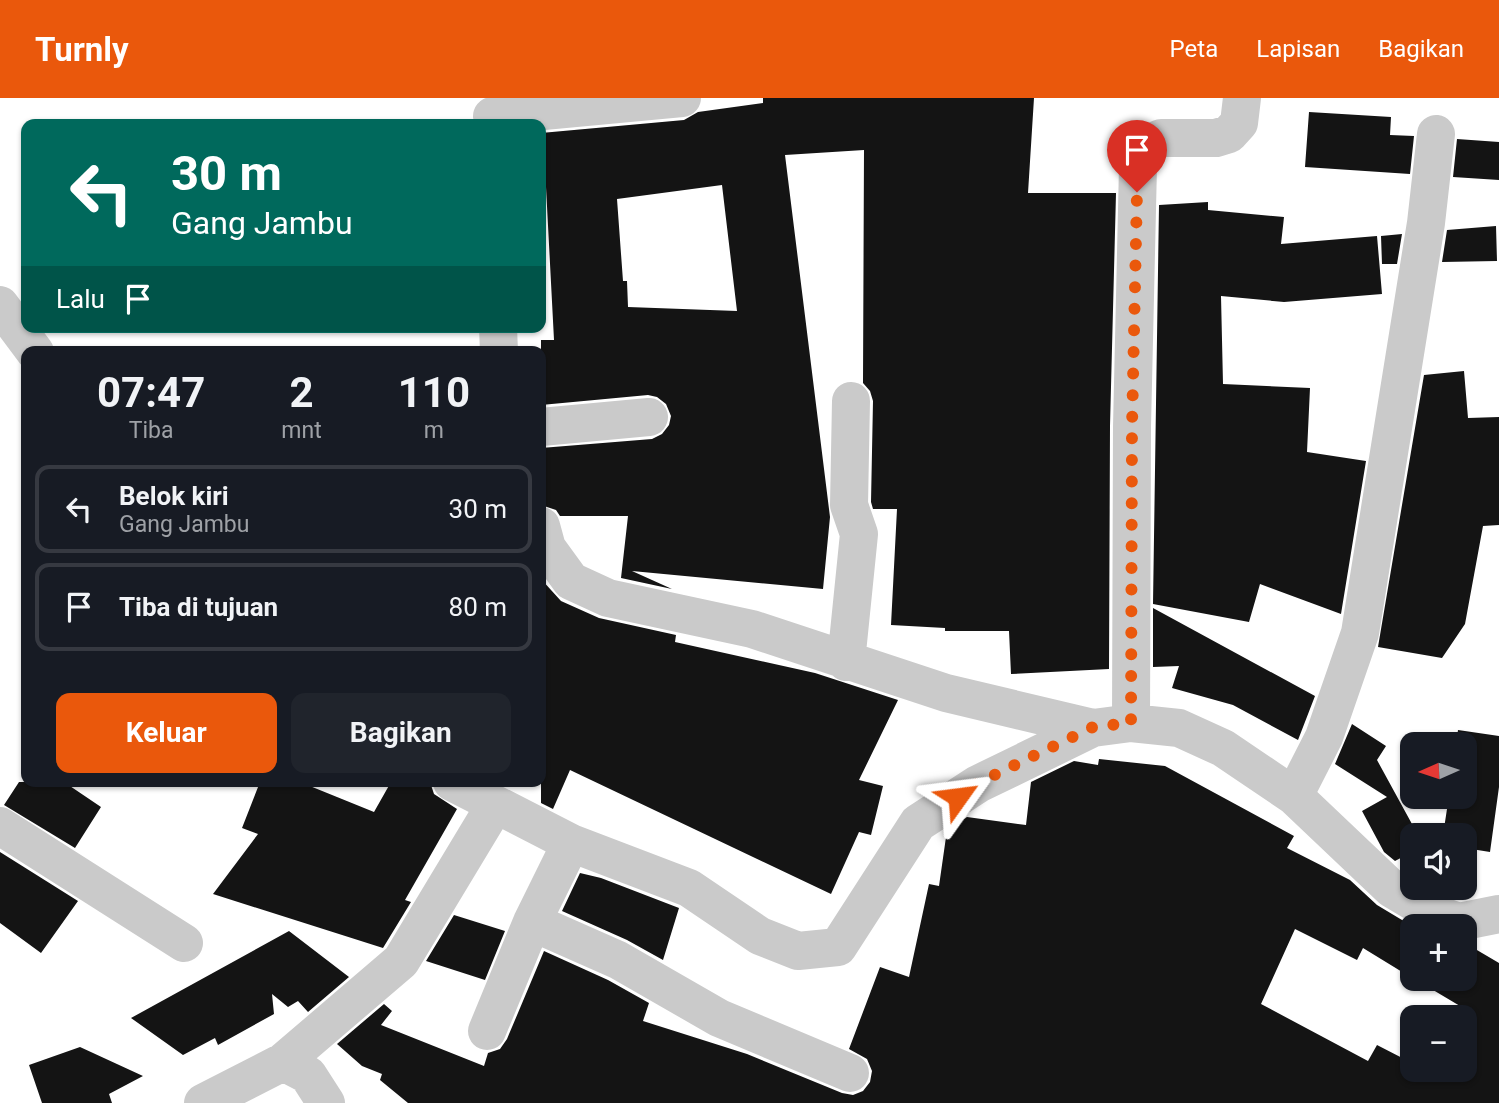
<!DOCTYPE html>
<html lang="id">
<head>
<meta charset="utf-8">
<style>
	:root { --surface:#171b24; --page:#20242c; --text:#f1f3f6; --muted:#9ea1a6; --line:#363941; --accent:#ea580c }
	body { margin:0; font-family:Roboto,sans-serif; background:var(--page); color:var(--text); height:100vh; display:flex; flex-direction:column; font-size:26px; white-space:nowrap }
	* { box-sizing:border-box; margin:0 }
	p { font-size:23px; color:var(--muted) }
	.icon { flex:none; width:38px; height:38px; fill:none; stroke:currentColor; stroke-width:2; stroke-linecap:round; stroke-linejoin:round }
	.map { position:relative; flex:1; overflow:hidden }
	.details { position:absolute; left:21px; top:248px; width:525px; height:441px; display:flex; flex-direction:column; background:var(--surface); border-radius:14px; box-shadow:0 2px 5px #0004 }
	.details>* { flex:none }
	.hud { position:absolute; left:21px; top:21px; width:525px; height:214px; border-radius:14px; box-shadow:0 2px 5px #0004; background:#00695c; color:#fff; overflow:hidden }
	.needle { width:46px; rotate:267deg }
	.tools { position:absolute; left:1400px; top:634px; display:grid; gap:14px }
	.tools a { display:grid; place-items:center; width:77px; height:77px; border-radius:14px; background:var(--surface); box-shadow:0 2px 5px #0004; font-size:35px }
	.pin { position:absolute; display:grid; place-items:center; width:60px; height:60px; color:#fff; margin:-72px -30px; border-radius:50% 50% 50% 0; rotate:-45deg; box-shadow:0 0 7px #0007 }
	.pin .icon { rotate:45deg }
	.me { position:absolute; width:77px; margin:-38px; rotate:59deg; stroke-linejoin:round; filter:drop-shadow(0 0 5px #0008) }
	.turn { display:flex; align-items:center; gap:24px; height:147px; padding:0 35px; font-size:32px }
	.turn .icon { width:91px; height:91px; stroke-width:2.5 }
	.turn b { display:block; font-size:49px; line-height:60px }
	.then { display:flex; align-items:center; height:66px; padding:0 35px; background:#0003; gap:14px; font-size:26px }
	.eta { display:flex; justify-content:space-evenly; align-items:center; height:119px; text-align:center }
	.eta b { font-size:42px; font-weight:700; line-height:49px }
	.primary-button { display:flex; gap:14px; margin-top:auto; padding:14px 35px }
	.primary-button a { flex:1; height:80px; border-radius:14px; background:var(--accent); color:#fff; font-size:28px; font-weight:700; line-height:80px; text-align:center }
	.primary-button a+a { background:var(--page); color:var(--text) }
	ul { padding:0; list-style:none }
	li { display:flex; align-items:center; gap:21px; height:88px; margin:0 14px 10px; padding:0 21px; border:4px solid var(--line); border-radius:14px }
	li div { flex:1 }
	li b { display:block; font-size:26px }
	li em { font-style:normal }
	header { display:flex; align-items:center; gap:42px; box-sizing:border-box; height:98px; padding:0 35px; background:var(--accent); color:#fff }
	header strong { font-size:33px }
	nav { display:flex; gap:38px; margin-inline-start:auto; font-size:24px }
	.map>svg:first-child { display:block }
</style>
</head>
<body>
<header>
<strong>Turnly</strong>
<nav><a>Peta</a><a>Lapisan</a><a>Bagikan</a></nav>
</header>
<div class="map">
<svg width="1499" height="1005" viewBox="0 0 1499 1005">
	<rect width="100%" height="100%" fill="#fff"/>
	<path fill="#141414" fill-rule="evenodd" d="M 763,0 L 1034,0 L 1028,95 L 1116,95 L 1110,328 L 1109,571 L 1011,576 L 1009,533 L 945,533 L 945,530 L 891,527 L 897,411 L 873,411 L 871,404 L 873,303 L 870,293 L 863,285 L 864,52 L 785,57 L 830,419 L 823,491 L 632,473 L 672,491 L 621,480 L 628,418 L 560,418 L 556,412 L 541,407 L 541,350 L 652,341 L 662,336 L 669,327 L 671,318 L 666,306 L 657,299 L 648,297 L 541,307 L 541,242 L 554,242 L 546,89 L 541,89 L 541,35 L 684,22 L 698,14 L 763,5 ZM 722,87 L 737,213 L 628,209 L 627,183 L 623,183 L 617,101 Z
		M 1309,14 L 1391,19 L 1390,37 L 1414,38 L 1410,76 L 1305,69 Z
		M 1457,41 L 1499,44 L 1499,82 L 1453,79 Z
		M 1208,104 L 1208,112 L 1284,119 L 1281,146 L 1377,138 L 1382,196 L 1284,204 L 1221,198 L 1223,286 L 1310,290 L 1307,354 L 1366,363 L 1341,516 L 1260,486 L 1249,524 L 1153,506 L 1159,107 Z
		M 1496,128 L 1497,163 L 1442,164 L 1447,132 Z
		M 1402,136 L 1397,166 L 1382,166 L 1381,138 Z
		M 1464,273 L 1468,320 L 1499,319 L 1499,427 L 1483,428 L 1465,526 L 1442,560 L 1378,549 L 1424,277 Z
		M 541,481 L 561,503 L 599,520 L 676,537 L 675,544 L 815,575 L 898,602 L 859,682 L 883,688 L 871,737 L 859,734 L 831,796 L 570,672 L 553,711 L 541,705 Z
		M 1153,510 L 1315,598 L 1298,642 L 1233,607 L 1172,590 L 1179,568 L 1153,569 Z
		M 1352,626 L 1386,648 L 1377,662 L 1418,737 L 1412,737 L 1412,754 L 1395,763 L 1384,754 L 1362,713 L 1387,699 L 1335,666 Z
		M 1458,632 L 1499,638 L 1499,689 L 1490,754 L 1465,750 L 1465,737 L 1443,737 L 1449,698 L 1465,698 L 1465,646 L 1456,646 Z
		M 1099,661 L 1165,668 L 1294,738 L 1287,750 L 1350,782 L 1377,807 L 1412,828 L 1412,880 L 1363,850 L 1357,862 L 1295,831 L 1261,906 L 1368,963 L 1377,947 L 1412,965 L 1412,971 L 1465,971 L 1465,911 L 1413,880 L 1465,880 L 1465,845 L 1499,865 L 1499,1005 L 408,1005 L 380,982 L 382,976 L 362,968 L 337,946 L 384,906 L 392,913 L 381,927 L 484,968 L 488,955 L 500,951 L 507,941 L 544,853 L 608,882 L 649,905 L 643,923 L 747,956 L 842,995 L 853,997 L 863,993 L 870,984 L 872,973 L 867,961 L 849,951 L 880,869 L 909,879 L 929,786 L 939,788 L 947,732 L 967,719 L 1026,727 L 1031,684 L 1074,663 L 1098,667 Z
		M 19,684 L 64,684 L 101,709 L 75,750 L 4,707 Z
		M 260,684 L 300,684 L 374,714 L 391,684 L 430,684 L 434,696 L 457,711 L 405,802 L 411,804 L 383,850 L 213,796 L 258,736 L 242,730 Z
		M 0,754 L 78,803 L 41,855 L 0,825 Z
		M 580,775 L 601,780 L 679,810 L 663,862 L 627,842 L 562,813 Z
		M 454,817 L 505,833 L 485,882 L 426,863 Z
		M 289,833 L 349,879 L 308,914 L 298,903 L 288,909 L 272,896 L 274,916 L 218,947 L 215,940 L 183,957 L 131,920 Z
		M 80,949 L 143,978 L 109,996 L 112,1005 L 42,1005 L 29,967 Z"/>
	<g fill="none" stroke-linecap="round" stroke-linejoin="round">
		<path stroke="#cacaca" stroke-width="38" d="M 492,18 L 682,0
			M 0,207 L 35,254
			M 498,229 L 499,254
			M 541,329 L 649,319
			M 541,428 L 547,450 L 571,483 L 608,500 L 752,531 L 946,595 L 1093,630
			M 846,564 L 859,436 L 849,407 L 851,303
			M 1131,625 L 1132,329 L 1138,68 L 1144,48 L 1161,40 L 1216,40 L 1229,36 L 1239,25 L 1242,0
			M 452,684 L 571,745 L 689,790 L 760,838 L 798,853 L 838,849 L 918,725 L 978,686 L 1093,630 L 1131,625 L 1179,630 L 1223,650 L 1294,698 L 1392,791 L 1429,813 L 1459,824 L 1499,816
			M 1294,698 L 1324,639 L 1360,535 L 1426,125 L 1436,36
			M 0,728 L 184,845
			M 532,824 L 618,862 L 719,920 L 850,975
			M 487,933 L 532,824 L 571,745
			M 283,964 L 308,977 L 326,1005
			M 203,1005 L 283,964 L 401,863 L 495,707"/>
	</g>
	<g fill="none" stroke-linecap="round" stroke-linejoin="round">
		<path stroke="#ea580c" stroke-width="12" stroke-dasharray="0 21.6" d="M 958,699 L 978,685 L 1093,629 L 1131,625 L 1132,329 L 1137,94"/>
	</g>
</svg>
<div class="tools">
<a><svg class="needle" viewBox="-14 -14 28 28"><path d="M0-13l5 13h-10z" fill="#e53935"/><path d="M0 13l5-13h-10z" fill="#9ea1a6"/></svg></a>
<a><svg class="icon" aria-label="sound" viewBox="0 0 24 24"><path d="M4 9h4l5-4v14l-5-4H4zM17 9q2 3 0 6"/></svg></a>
<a>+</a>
<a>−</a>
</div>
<div class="pin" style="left:1137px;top:94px;background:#d93025"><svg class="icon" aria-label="arrive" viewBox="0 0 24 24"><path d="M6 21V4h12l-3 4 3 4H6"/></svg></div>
<svg class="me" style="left:958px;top:699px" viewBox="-20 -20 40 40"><path d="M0-17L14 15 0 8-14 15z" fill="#ea580c" stroke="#fff" stroke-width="4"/></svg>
<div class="hud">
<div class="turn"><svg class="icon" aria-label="left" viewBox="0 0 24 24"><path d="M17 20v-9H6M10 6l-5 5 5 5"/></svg><div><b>30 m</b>Gang Jambu</div></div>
<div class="then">Lalu<svg class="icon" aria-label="arrive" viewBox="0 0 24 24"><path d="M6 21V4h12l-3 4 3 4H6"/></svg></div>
</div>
<section class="details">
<div class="eta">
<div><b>07:47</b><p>Tiba</p></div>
<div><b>2</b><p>mnt</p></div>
<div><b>110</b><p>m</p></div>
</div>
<ul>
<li><svg class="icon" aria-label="left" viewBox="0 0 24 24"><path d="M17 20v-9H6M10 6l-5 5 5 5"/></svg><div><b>Belok kiri</b><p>Gang Jambu</p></div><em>30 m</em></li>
<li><svg class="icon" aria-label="arrive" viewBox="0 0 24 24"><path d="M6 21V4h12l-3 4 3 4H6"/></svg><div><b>Tiba di tujuan</b></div><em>80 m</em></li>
</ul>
<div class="primary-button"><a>Keluar</a><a>Bagikan</a></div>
</section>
</div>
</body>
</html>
